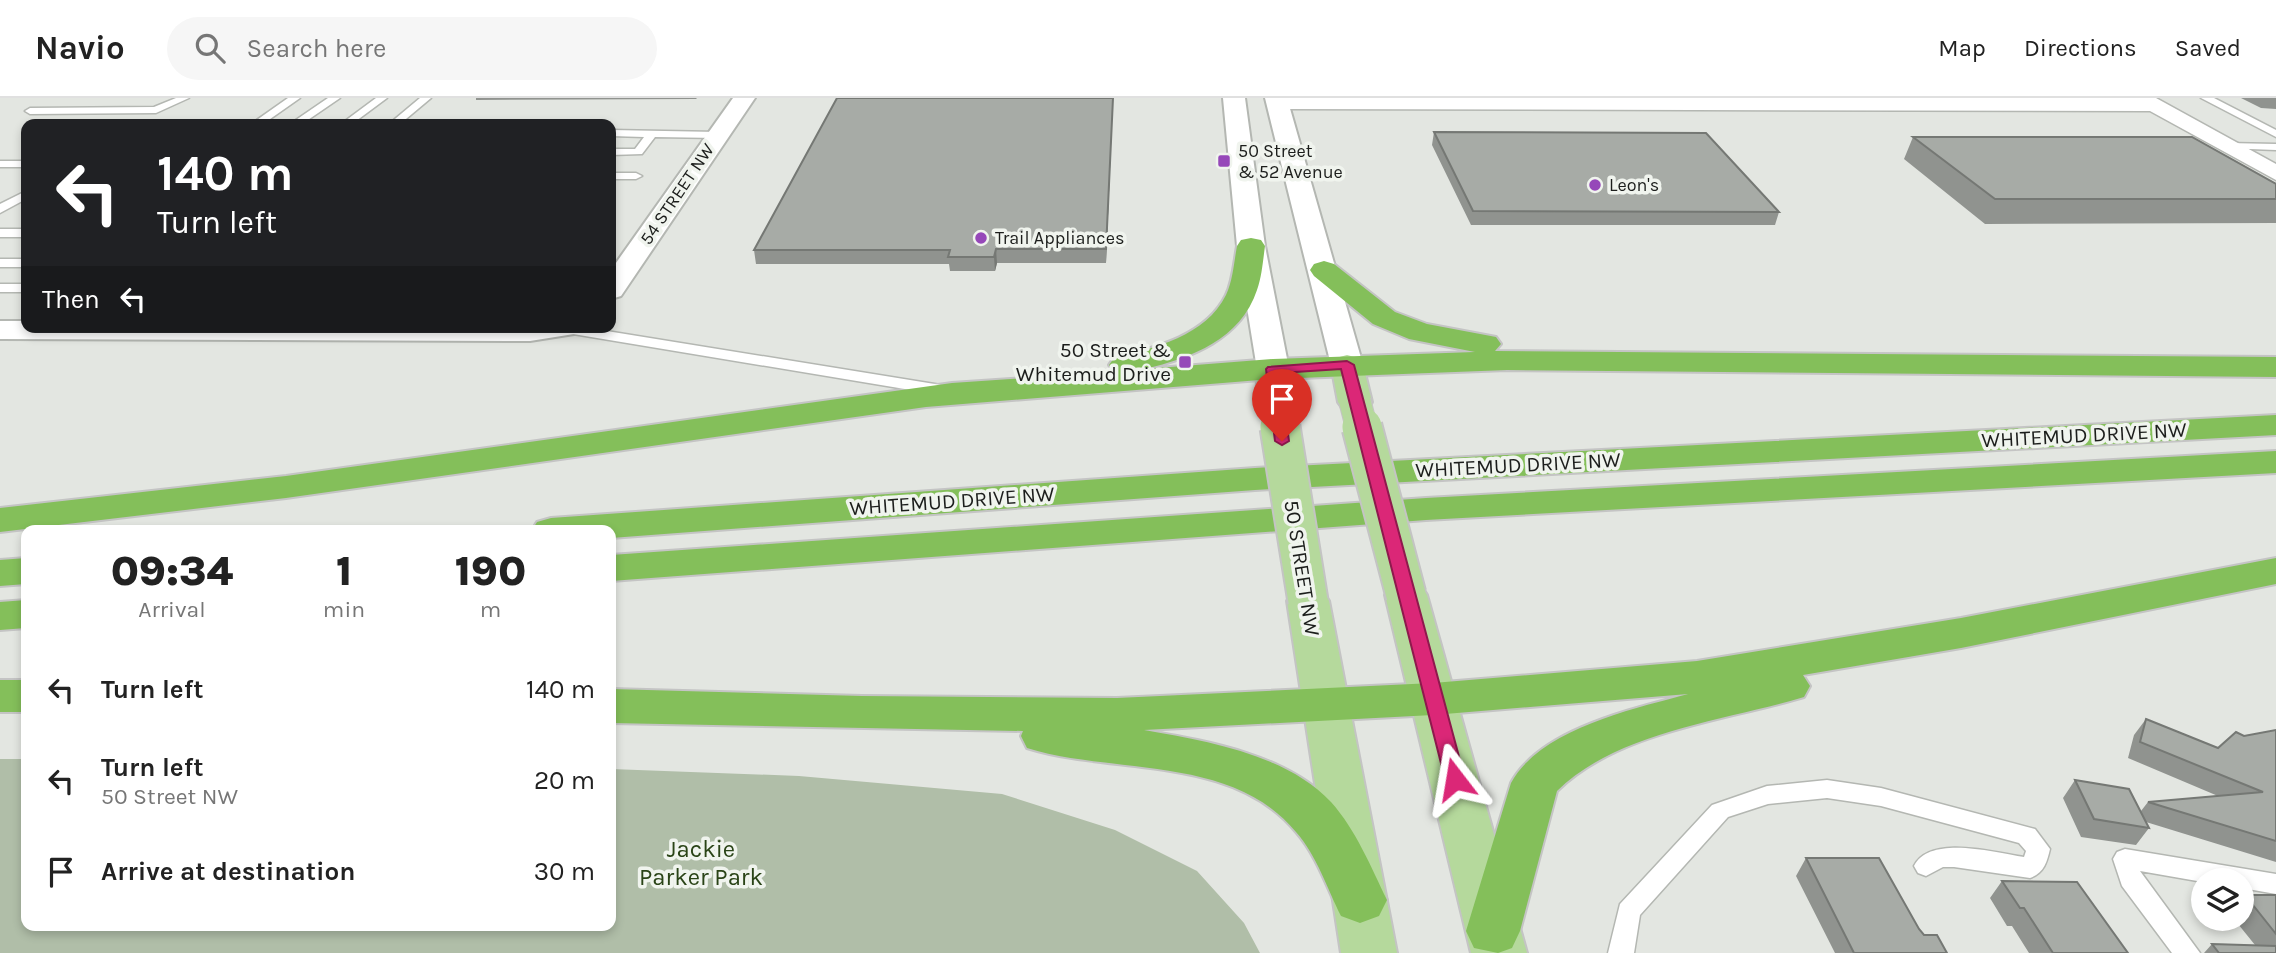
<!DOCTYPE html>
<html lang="en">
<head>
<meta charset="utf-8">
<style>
	:root { --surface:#fff; --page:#f6f6f6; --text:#222; --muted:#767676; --line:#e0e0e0 }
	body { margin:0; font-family:Karla,sans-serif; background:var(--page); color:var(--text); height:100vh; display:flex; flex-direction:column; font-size:26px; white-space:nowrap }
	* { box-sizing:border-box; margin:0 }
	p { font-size:23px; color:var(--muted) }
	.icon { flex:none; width:38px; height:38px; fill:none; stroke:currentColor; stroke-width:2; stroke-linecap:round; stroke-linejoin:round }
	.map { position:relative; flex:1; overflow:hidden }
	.drawer { position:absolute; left:21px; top:427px; width:595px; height:406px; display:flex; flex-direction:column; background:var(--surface); border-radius:14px; box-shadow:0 4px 10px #0003 }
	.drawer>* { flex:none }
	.guide { position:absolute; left:21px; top:21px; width:595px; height:214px; border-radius:14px; box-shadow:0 4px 10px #0003; background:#202124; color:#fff; overflow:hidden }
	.controls { position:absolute; left:2191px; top:770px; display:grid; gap:14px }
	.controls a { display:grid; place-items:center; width:63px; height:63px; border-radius:50%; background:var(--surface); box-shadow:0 4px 10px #0003; font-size:35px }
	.pin { position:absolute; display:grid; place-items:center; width:60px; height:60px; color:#fff; margin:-72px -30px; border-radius:50% 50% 50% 0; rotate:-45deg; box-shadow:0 0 7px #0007 }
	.pin .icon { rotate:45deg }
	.me { position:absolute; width:77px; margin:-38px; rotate:346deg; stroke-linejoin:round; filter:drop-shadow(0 0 5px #0008) }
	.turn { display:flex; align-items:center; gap:24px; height:147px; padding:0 21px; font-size:32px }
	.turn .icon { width:91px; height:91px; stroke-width:2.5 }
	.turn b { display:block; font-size:49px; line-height:60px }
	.then { display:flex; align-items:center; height:66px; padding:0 21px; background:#0003; gap:14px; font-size:26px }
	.eta { display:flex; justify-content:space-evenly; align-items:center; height:119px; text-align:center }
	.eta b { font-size:42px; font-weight:800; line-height:49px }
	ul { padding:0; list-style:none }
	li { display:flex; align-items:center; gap:21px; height:91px; padding:0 21px }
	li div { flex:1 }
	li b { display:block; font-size:26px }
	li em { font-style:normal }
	header { display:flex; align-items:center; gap:42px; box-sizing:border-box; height:98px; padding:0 35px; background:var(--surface); border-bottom:2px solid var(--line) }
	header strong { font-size:33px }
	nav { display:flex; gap:38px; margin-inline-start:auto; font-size:24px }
	.search { width:490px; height:63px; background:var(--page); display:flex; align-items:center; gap:18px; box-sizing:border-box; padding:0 24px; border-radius:38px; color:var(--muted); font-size:26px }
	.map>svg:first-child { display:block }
</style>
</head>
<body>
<header>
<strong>Navio</strong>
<div class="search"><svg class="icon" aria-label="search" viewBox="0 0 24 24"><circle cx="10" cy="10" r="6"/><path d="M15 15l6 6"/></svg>Search here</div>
<nav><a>Map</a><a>Directions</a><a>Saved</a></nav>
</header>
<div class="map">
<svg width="2276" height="855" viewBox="0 0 2276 855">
	<rect width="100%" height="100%" fill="#e3e6e1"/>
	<path fill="#b0bea8" d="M 0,661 L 26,661 L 26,828 L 611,828 L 611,671 L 799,678 L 1002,696 L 1115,732 L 1197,773 L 1244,825 L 1260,855 L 0,855 Z"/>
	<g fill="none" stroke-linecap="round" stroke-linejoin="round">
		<g stroke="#b4b7b2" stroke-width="3">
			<path id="service" d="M 176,0 L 189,0 L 156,15 L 30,16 L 25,13 L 30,10 L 154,9 Z
				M 288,0 L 300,0 L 263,26 L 251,26 Z
				M 328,0 L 340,0 L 302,26 L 290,26 Z
				M 376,0 L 387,0 L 352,26 L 341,26 Z
				M 420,0 L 431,0 L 400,26 L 389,26 Z
				M 2201,0 L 2214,0 L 2276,32 L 2276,39 Z
				M 611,32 L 718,34 L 723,37 L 718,40 L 655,39 L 642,56 L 611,57 L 611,51 L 635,51 L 644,39 L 611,38 Z
				M 2227,45 L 2276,46 L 2276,52 L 2223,50 L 2222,48 Z
				M 0,63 L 26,63 L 26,69 L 0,69 Z
				M 611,75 L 636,75 L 642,78 L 636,81 L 611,81 Z
				M 26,93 L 26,101 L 0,115 L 0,106 Z
				M 0,131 L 26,131 L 26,139 L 0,139 Z
				M 0,161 L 26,161 L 26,169 L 0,169 Z
				M 0,186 L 26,186 L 26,194 L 0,194 Z
				M 582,229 L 947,288 L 955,293 L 947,298 L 561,234 L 554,230 Z
				M 1827,682 L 1881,690 L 2035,731 L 2050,751 C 2047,764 2044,775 2030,780 L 1954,769 L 1943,769 L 1926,778 L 1918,775 L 1914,768 C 1930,736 1996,755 2024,759 L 2026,753 L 2019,745 L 1881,708 L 1827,700 L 1768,706 L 1728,719 L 1640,817 L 1634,855 L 1608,855 L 1620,806 L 1712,707 L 1767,688 Z
				M 2125,751 L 2276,776 L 2276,796 L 2242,790 L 2242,782 L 2203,784 L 2140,773 L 2200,855 L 2172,855 L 2122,788 L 2113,761 L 2117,754 Z"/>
		</g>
		<g stroke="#b4b7b2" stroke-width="3">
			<path id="minor" d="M 1274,0 L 2156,0 L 2276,66 L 2276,82 L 2150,13 L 1278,11 L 1271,9 L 1268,5 Z"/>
		</g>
		<g stroke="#b4b7b2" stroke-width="4">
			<path id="tertiary" d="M 733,0 L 755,0 L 621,198 L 611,201 L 611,172 Z
				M 0,223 L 26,223 L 26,229 L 578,229 L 574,236 L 530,243 L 0,241 Z"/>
		</g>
		<g stroke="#b4b7b2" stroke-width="4">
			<path id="secondary" d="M 1223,0 L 1245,0 L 1265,148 L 1289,271 L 1284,278 L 1273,281 L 1262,278 L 1257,271 L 1237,148 Z
				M 1265,0 L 1287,0 L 1363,267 L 1358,274 L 1347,277 L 1336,274 L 1331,267 Z"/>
		</g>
		<g stroke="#c4c4c4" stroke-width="4">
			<path id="primary" d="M 1347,257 L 1358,260 L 1363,267 L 1372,304 L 1367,311 L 1355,314 L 1343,311 L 1338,304 L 1331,267 L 1336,260 Z
				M 1273,261 L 1284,264 L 1289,271 L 1295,316 L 1290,323 L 1278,326 L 1266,323 C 1257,311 1253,277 1262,264 Z
				M 1406,483 L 1421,487 L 1427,497 L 1527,855 L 1471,855 L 1385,497 L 1391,487 Z
				M 1308,489 L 1323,493 L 1329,503 L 1397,855 L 1341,855 L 1287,503 L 1293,493 Z"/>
		</g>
		<g stroke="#c4c4c4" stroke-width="4">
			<path id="motorway" d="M 1251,140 L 1261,142 L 1265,148 C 1263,162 1262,178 1257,192 C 1241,241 1191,260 1145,271 L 1273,261 L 1475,254 L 1409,241 L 1373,226 L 1314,178 L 1310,172 L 1314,166 L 1324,163 L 1334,166 L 1395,214 L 1427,226 L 1496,239 L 1501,246 L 1495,253 L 2276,259 L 2276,279 L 1507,272 L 1273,281 L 926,309 L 286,400 L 0,434 L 0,410 L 286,378 L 952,285 L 1114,274 L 1109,267 L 1114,260 C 1154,250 1206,238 1226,197 C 1233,182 1234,164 1237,148 L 1241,142 Z
				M 2276,317 L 2276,337 L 1255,392 L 611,440 L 611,432 L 532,432 L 537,424 L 551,420 L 1255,370 Z
				M 2276,353 L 2276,375 L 1426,422 L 611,483 L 611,457 L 1426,400 Z
				M 26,460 L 26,486 L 0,488 L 0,462 Z
				M 2276,460 L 2276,486 L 1961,550 L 1803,577 L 1810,588 L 1804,599 C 1724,623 1618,633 1557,693 L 1520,833 L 1512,850 L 1498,855 L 1474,850 L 1466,833 L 1511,685 C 1540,631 1633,611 1688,596 L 1433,617 L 1144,632 C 1206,643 1286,656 1331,704 C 1356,732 1371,769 1387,802 L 1379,818 L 1360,825 L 1341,818 C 1327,790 1317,758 1296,734 C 1232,656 1113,677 1027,650 L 1021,638 L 1023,633 L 611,625 L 611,591 L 862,598 L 1117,600 L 1433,585 L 1697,563 L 1961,520 Z
				M 26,502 L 26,530 L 0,532 L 0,504 Z
				M 0,582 L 26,582 L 26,614 L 0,614 Z"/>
		</g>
		<use href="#service" fill="#fff" fill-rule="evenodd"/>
		<use href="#minor" fill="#fff" fill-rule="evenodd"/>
		<use href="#tertiary" fill="#fff" fill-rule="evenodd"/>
		<use href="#secondary" fill="#fff" fill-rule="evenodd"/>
		<use href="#primary" fill="#b5d99c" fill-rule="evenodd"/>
		<use href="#motorway" fill="#84bf5a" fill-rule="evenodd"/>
		<g stroke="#c4c4c4" stroke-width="33" stroke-linecap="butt">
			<path id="primary-bridge-far1" d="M 1355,304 L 1362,331
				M 1278,316 L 1280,331"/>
		</g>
		<g stroke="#c4c4c4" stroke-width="43" stroke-linecap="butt">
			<path id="primary-bridge" d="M 1280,329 L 1308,503
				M 1362,329 L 1406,497"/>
		</g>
		<use href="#primary-bridge-far1" stroke="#b5d99c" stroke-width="31"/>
		<use href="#primary-bridge" stroke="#b5d99c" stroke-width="39"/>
	</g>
	<path fill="#90938f" d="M 476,0 L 697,0 L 696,1 L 476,2 Z
		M 1113,0 L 1106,165 L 997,165 L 995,173 L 950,173 L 949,166 L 756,166 L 754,152 Z
		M 2241,0 L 2276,0 L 2276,11 L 2261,10 Z
		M 1434,34 L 1779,114 L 1775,127 L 1471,127 L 1432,47 Z
		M 1913,39 L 2276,86 L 2276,125 L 1985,126 L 1904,61 Z
		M 2146,621 L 2218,650 L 2244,638 L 2276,632 L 2276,764 L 2146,724 L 2149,730 L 2136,747 L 2081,739 L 2063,700 L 2075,682 L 2141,713 L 2148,704 L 2218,698 L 2128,660 L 2134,637 Z
		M 1806,760 L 1924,837 L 1947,855 L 1835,855 L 1796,778 Z
		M 2002,783 L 2128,855 L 2029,855 L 2012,828 L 2007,828 L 1990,800 Z
		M 2245,797 L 2276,797 L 2276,855 L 2204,855 L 2212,846 L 2255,847 L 2234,821 L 2242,821 L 2242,800 Z"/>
	<path fill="#757874" d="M 1113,0 L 1106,165 L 1106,151 Z
		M 996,151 L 997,165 L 995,173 L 994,159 Z"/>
	<path fill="#a7aba6" stroke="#757874" stroke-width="2" d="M 837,0 L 1113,0 L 1106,151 L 996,151 L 994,159 L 948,159 L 950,152 L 754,152 Z
		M 1434,34 L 1706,35 L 1779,114 L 1473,113 Z
		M 1913,39 L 2192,39 L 2276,86 L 2276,101 L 1995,101 Z
		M 2146,621 L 2218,650 L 2236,634 L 2244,638 L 2276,632 L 2276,743 L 2148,704 L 2263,694 L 2140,644 Z
		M 2075,682 L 2129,691 L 2149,730 L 2094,721 Z
		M 1806,760 L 1879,760 L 1919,831 L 1924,837 L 1937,837 L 1947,855 L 1854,855 Z
		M 2002,783 L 2077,784 L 2128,855 L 2053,855 L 2024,810 L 2020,810 Z
		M 2245,797 L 2276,797 L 2276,836 Z
		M 2212,846 L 2276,848 L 2276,855 L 2219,855 Z"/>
	<path fill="#db2777" stroke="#8e194d" stroke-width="2" d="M 1347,263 L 1354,267 L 1465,681 L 1462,686 L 1455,689 L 1448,686 L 1445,681 L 1341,271 L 1280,275 L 1289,343 L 1282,347 L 1275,343 L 1266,271 L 1268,269 Z"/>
	<g fill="#9648b9" stroke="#f0f4ee" stroke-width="2.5">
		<rect x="1217" y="56" width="14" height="14" rx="3.5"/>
		<circle cx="1595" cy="87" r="7"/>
		<circle cx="981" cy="140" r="7"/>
		<rect x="1178" y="257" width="14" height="14" rx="3.5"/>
	</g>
	<g text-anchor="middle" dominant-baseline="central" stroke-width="7" stroke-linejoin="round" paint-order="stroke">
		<g font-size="18" fill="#1c1e1c" stroke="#f0f4ee" text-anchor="start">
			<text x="1238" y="53">50 Street<tspan x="1238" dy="21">&amp; 52 Avenue</tspan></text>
			<text x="1609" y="87">Leon's</text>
			<text x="995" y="140">Trail Appliances</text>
		</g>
		<g font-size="18" fill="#1c1e1c" stroke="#f0f4ee">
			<text transform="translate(677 96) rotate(-56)">54 STREET NW</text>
		</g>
		<g font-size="21" fill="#1c1e1c" stroke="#f0f4ee" text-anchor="end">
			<text x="1171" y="252">50 Street &amp;<tspan x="1171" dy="24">Whitemud Drive</tspan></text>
		</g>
		<g font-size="21" fill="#1c1e1c" stroke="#f0f4ee">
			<text transform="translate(2084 337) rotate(-3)">WHITEMUD DRIVE NW</text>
			<text transform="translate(1518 367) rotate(-3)">WHITEMUD DRIVE NW</text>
			<text transform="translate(952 403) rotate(-4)">WHITEMUD DRIVE NW</text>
			<text transform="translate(1302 470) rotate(81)">50 STREET NW</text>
		</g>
		<g font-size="24" fill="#2a4417" stroke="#f0f4ee">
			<text x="701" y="751">Jackie<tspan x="701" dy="28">Parker Park</tspan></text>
		</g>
	</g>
</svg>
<div class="controls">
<a><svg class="icon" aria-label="layers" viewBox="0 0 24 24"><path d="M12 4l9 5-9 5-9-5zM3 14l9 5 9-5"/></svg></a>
</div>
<div class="pin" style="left:1282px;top:343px;background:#d93025"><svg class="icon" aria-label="arrive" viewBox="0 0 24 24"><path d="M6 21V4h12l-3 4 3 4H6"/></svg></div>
<svg class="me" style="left:1455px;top:681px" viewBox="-20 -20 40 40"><path d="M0-17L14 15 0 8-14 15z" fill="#db2777" stroke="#fff" stroke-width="4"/></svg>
<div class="guide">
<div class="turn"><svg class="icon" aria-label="left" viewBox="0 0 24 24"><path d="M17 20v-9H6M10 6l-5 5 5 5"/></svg><div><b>140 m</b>Turn left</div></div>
<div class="then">Then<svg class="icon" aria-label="left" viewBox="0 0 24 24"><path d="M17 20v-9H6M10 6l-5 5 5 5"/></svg></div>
</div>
<section class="drawer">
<div class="eta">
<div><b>09:34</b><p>Arrival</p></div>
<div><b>1</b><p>min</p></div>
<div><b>190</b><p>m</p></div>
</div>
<ul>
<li><svg class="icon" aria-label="left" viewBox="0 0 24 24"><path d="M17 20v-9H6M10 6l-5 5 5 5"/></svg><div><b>Turn left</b></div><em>140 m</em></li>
<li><svg class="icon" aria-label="left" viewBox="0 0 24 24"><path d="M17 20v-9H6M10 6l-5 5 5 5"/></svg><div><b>Turn left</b><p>50 Street NW</p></div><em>20 m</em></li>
<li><svg class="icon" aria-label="arrive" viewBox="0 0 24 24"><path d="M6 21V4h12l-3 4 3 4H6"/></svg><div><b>Arrive at destination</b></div><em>30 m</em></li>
</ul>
</section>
</div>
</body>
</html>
